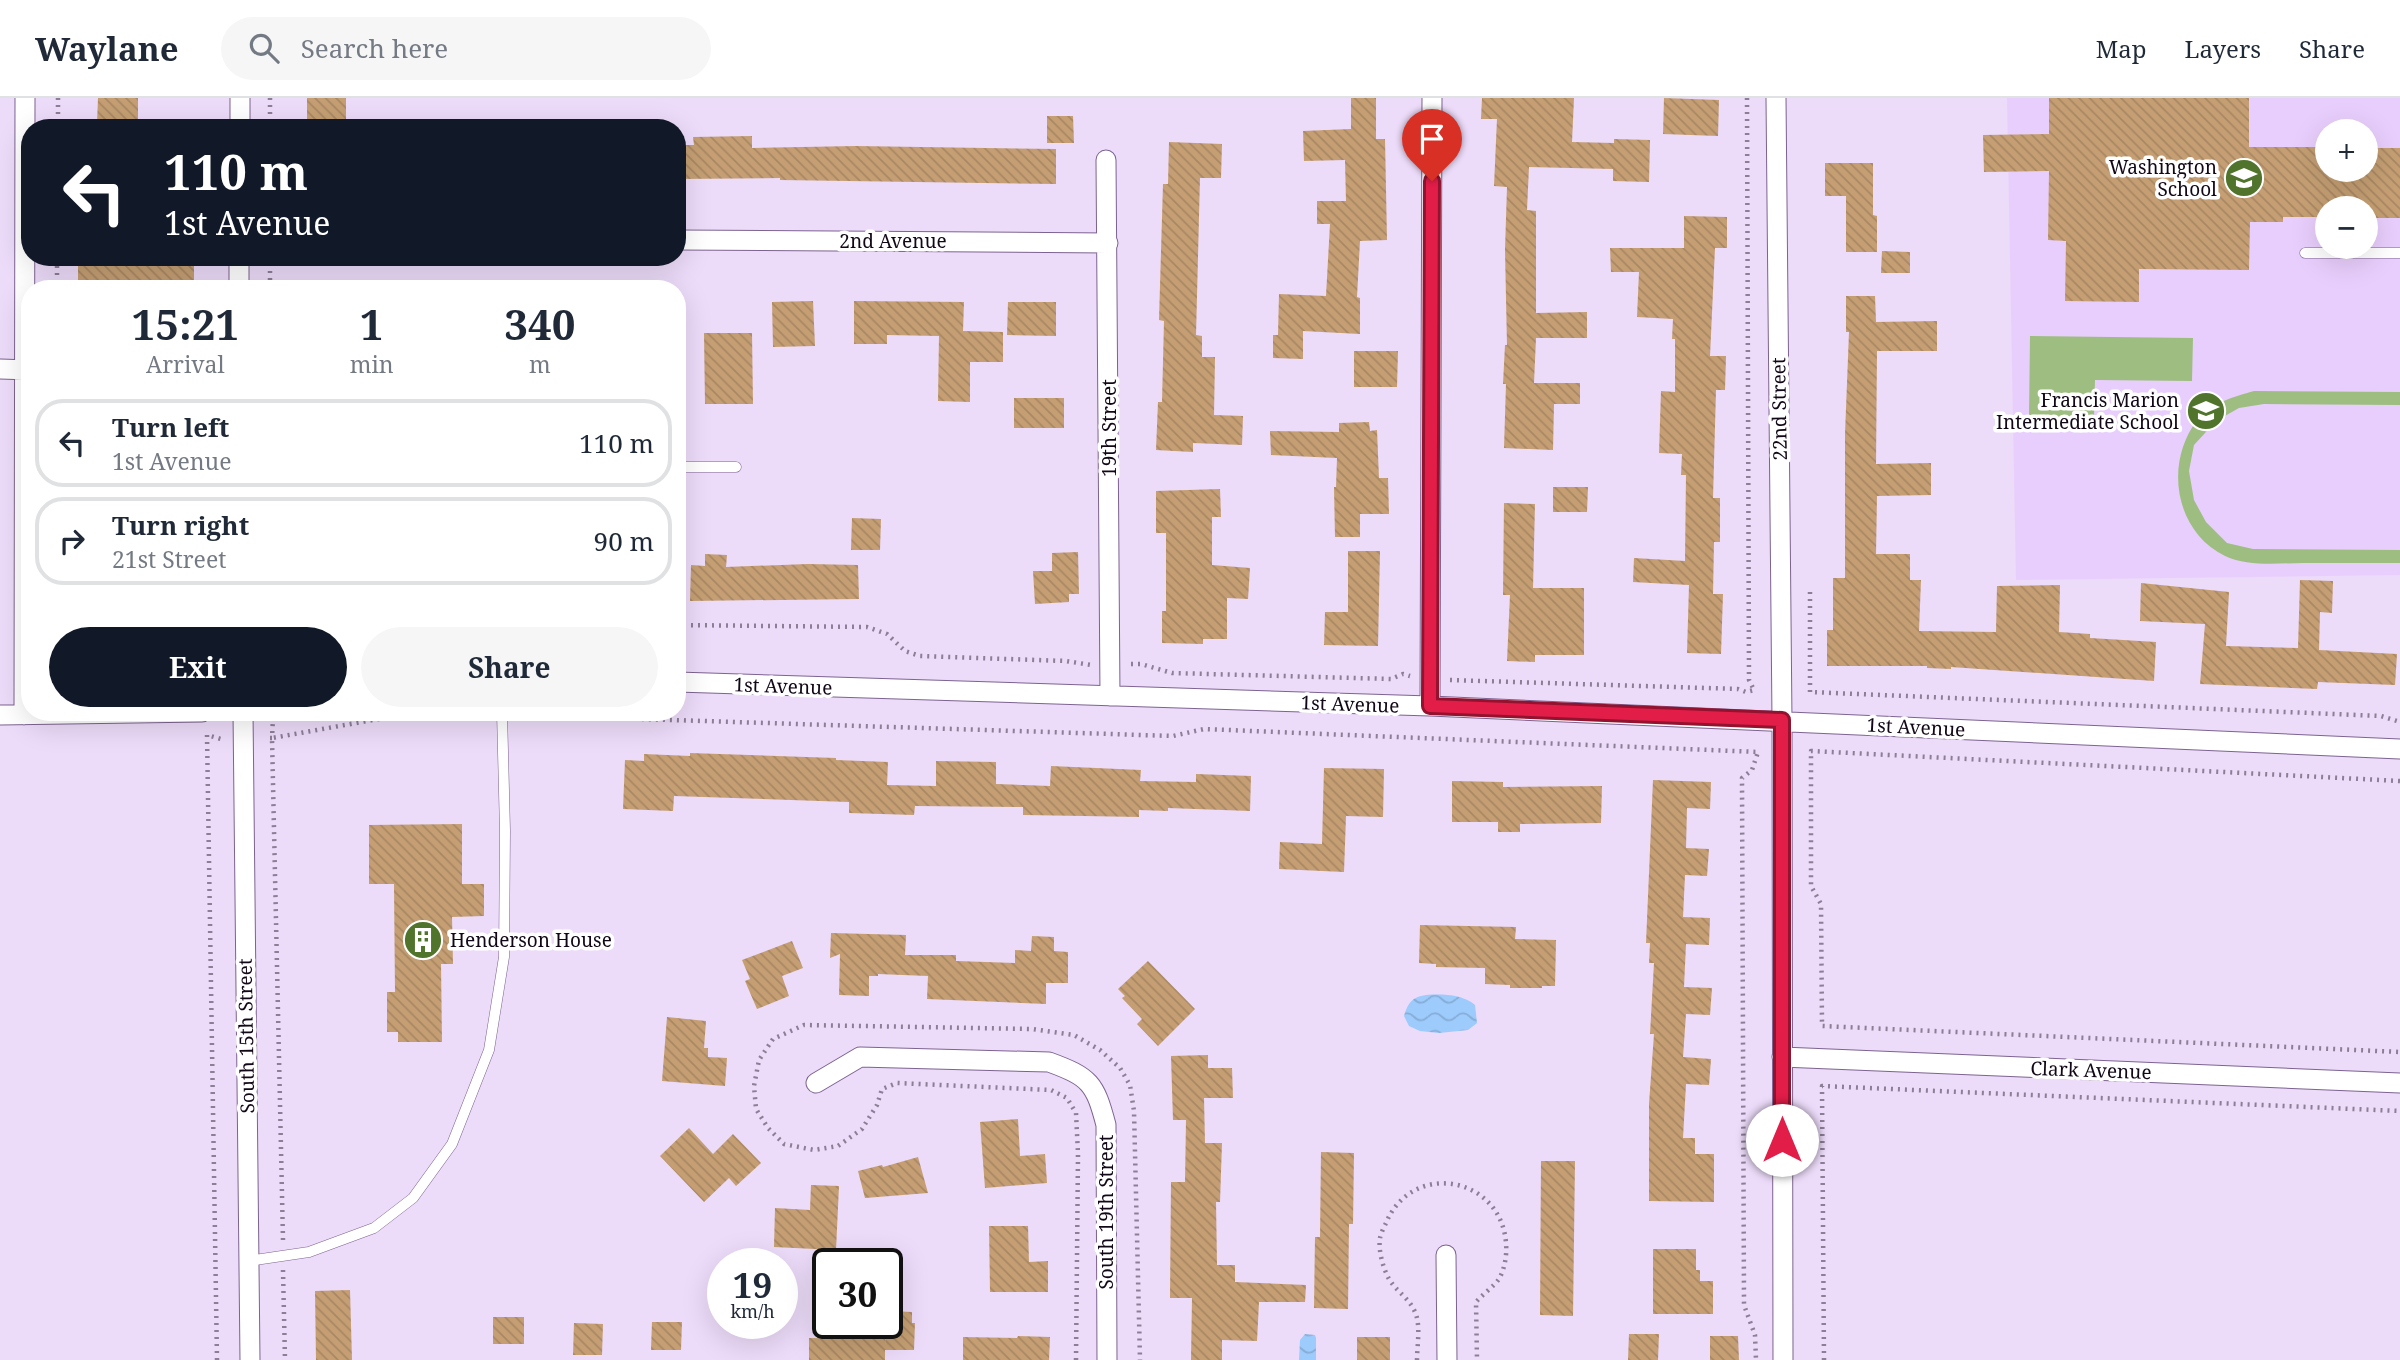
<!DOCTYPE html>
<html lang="en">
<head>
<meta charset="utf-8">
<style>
	:root { --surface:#fff; --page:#f6f6f7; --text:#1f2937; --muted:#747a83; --line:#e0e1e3; --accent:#111827 }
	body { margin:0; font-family:"Noto Serif",serif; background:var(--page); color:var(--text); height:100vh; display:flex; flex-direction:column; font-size:26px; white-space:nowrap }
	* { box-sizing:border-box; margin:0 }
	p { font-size:23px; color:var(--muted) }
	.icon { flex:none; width:38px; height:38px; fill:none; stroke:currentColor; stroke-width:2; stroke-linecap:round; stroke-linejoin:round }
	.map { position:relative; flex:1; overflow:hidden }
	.sheet { position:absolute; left:21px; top:182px; width:665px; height:441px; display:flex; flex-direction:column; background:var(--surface); border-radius:28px; box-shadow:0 7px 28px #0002 }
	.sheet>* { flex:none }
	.top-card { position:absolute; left:21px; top:21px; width:665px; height:147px; border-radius:28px; box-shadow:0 7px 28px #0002; background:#111827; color:#fff; overflow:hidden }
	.buttons { position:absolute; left:2315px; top:21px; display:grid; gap:14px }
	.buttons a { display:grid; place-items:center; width:63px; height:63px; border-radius:50%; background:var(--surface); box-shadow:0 7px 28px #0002; font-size:35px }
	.speed { position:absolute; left:707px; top:1150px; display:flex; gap:14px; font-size:35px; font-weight:700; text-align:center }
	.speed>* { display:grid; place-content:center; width:91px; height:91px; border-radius:50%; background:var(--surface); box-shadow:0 7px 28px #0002; line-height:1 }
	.speed small { font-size:18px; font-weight:400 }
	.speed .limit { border:4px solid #111; border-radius:10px; background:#fff; color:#111 }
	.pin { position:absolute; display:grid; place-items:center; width:60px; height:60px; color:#fff; margin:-72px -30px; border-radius:50% 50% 50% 0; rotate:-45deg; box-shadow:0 0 7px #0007 }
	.pin .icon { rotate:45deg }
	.me { position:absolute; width:77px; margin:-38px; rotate:0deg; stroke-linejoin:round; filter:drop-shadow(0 0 5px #0008) }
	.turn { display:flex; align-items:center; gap:24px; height:147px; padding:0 28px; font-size:32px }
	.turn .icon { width:91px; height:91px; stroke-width:2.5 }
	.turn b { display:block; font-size:49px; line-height:60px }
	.eta { display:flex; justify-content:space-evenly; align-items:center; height:119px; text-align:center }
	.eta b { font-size:42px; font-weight:700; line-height:49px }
	.action { display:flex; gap:14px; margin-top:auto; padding:14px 28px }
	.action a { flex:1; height:80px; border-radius:42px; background:var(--accent); color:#fff; font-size:28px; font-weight:700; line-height:80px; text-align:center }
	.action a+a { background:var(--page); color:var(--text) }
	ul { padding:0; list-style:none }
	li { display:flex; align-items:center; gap:21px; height:88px; margin:0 14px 10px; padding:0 14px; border:4px solid var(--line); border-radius:28px }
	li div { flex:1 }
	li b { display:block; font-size:26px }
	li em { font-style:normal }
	header { display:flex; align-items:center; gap:42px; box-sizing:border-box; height:98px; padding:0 35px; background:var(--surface); border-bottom:2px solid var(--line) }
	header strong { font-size:33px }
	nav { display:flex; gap:38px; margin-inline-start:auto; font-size:24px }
	.search { width:490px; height:63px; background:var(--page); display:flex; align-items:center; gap:18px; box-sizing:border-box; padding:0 24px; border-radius:38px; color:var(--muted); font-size:26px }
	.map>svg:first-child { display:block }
</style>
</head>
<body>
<header>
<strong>Waylane</strong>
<div class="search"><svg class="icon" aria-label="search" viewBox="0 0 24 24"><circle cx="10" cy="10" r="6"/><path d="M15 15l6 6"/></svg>Search here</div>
<nav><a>Map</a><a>Layers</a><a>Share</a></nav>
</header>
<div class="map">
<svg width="2400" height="1262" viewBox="0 0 2400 1262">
	<defs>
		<pattern id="water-waves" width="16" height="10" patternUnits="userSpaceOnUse" patternTransform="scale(1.75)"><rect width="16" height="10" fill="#9dcbfc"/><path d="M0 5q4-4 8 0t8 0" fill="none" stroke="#86add7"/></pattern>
		<pattern id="building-back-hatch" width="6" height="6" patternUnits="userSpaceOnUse" patternTransform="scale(1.75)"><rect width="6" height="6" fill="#c59f73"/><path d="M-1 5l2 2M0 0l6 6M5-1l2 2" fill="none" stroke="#a88763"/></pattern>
	</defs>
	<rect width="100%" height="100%" fill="#ecdbf9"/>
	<path fill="#e8cefc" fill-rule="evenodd" d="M 2007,0 L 2400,0 L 2400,477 L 2016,482 ZM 2328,33 L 2366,33 L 2366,72 L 2328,72 ZM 2328,110 L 2366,110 L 2366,149 L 2328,149 Z"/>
	<path fill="#9ebe81" d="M 2030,238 L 2193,240 L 2192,283 L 2095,282 L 2094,320 L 2029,319 Z
		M 2254,293 L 2400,294 L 2400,307 L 2264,306 L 2239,310 L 2216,323 L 2194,347 L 2189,373 L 2194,402 L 2206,424 L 2227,445 L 2253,451 L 2400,452 L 2400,465 C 2368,465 2336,465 2304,465 C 2278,465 2249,469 2225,458 C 2174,433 2164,364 2198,321 C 2212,304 2234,299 2254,293 Z"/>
	<path fill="url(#water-waves)" d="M 1426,897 C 1442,896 1462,896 1475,907 L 1477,925 L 1468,932 L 1439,935 L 1420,933 L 1409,928 L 1404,918 C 1408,905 1412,899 1426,897 Z
		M 1305,1236 L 1315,1237 L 1316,1240 L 1316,1262 L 1299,1262 L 1300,1242 Z"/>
	<path fill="url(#building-back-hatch)" d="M 98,0 L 138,0 L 138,26 L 97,25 Z
		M 307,0 L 346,0 L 346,30 L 307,30 Z
		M 1351,0 L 1376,0 L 1376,41 L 1385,41 L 1387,142 L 1360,143 L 1357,199 L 1360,200 L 1360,236 L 1303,233 L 1303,261 L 1273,260 L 1273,237 L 1278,237 L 1279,196 L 1326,198 L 1330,126 L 1317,126 L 1317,103 L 1346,103 L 1345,62 L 1304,63 L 1303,33 L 1351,31 Z
		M 1482,0 L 1574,0 L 1572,44 L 1614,45 L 1614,41 L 1650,42 L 1649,84 L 1613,83 L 1613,71 L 1529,69 L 1527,112 L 1536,113 L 1536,215 L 1587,214 L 1587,240 L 1536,240 L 1534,285 L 1580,285 L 1580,306 L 1554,306 L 1553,352 L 1504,350 L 1506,286 L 1503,286 L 1505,247 L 1507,247 L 1505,152 L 1507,89 L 1494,88 L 1497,21 L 1481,21 Z
		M 1664,0 L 1719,2 L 1718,38 L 1663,36 Z
		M 2049,0 L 2249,0 L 2249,49 L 2328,49 L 2328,72 L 2366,72 L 2366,50 L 2400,50 L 2400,120 L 2366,120 L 2366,110 L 2328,110 L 2328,119 L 2283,119 L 2283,124 L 2250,124 L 2249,172 L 2139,171 L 2139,204 L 2065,203 L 2066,143 L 2048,142 L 2049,73 L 1984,74 L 1983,37 L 2049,36 Z
		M 1047,18 L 1073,18 L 1074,45 L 1047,45 Z
		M 752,38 L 752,50 L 856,48 L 1056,51 L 1056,86 L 780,82 L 780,80 L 677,81 L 677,47 L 694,47 L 693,39 Z
		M 1169,44 L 1222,46 L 1221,80 L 1200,80 L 1196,237 L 1202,238 L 1202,259 L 1215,259 L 1214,317 L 1243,318 L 1242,347 L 1193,345 L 1193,354 L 1156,352 L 1158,304 L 1162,304 L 1164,223 L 1159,222 L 1163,86 L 1168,86 Z
		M 1825,65 L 1873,65 L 1873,117 L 1877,118 L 1877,154 L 1846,154 L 1846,98 L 1825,98 Z
		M 1684,118 L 1727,119 L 1727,150 L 1715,150 L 1710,258 L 1726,258 L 1725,292 L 1716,292 L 1713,400 L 1720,400 L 1720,444 L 1714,444 L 1713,496 L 1723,496 L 1721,556 L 1687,555 L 1689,487 L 1633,484 L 1634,460 L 1685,463 L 1686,377 L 1681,377 L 1682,356 L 1659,355 L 1661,293 L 1675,294 L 1675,241 L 1672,241 L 1673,221 L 1637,219 L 1639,174 L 1611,174 L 1610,150 L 1684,150 Z
		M 1882,153 L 1910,154 L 1910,175 L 1881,175 Z
		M 78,165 L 115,165 L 115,167 L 194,165 L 194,191 L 78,191 Z
		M 1846,198 L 1875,198 L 1876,224 L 1937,223 L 1937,253 L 1877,253 L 1876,366 L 1931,365 L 1931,397 L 1877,398 L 1876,456 L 1910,456 L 1910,482 L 1921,482 L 1919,533 L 1996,534 L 1997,488 L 2060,487 L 2059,534 L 2090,536 L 2090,540 L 2156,544 L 2154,583 L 1951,569 L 1951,571 L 1927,570 L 1927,568 L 1827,568 L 1827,532 L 1833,532 L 1833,480 L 1845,480 L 1845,336 L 1849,234 L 1846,234 Z
		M 813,203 L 815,248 L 773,249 L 772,204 Z
		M 854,203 L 964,204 L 963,233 L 1003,234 L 1003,264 L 970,264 L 970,304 L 938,303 L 939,238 L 887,237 L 887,246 L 854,246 Z
		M 1008,204 L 1056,204 L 1056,238 L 1007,237 Z
		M 704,235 L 752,235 L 753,306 L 705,306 Z
		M 1354,253 L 1398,253 L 1397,289 L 1354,289 Z
		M 1014,300 L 1064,300 L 1064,330 L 1014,330 Z
		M 1369,324 L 1370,333 L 1377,332 L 1379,380 L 1388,380 L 1389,416 L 1360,416 L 1360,439 L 1335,439 L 1334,389 L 1336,389 L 1337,360 L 1271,357 L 1270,333 L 1339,334 L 1339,325 Z
		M 1553,389 L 1588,389 L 1587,414 L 1553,414 Z
		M 1220,391 L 1221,419 L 1212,419 L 1212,467 L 1250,470 L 1248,501 L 1227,500 L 1227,541 L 1203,541 L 1203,546 L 1162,545 L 1162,513 L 1166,513 L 1166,435 L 1156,435 L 1156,393 Z
		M 1504,405 L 1535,406 L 1533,490 L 1584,490 L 1584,557 L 1535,557 L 1535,564 L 1507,563 L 1510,497 L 1503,497 Z
		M 852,420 L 881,421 L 880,452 L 851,452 Z
		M 1348,453 L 1380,453 L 1378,548 L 1324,547 L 1325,514 L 1348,514 Z
		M 1078,454 L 1079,496 L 1069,496 L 1069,504 L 1035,506 L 1033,473 L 1052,473 L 1052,455 Z
		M 705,456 L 727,457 L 726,469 L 808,466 L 858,467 L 859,501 L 690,503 L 691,467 L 705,468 Z
		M 2300,482 L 2333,483 L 2332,515 L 2320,514 L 2319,552 L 2397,556 L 2395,587 L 2318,584 L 2317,591 L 2200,586 L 2205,526 L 2140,523 L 2141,485 L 2229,494 L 2226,548 L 2298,550 Z
		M 690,655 L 836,660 L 836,662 L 888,664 L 887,687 L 936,688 L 936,663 L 996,664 L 996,686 L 1050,688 L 1051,668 L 1141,672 L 1140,683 L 1196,684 L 1196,676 L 1251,678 L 1250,713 L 1168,710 L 1168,713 L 1139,712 L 1139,719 L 1084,718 L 1023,717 L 1023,709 L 915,708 L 914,717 L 849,715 L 849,704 L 674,698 L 673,713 L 623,711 L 625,662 L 644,663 L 644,656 L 690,658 Z
		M 1324,670 L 1384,671 L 1383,719 L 1346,718 L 1344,774 L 1279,771 L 1280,744 L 1322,746 Z
		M 1653,682 L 1711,684 L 1710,711 L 1687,710 L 1686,750 L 1709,751 L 1707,778 L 1685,777 L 1683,819 L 1710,820 L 1709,847 L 1686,846 L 1684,889 L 1712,890 L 1710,917 L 1686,916 L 1683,959 L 1711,961 L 1709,987 L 1686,986 L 1683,1040 L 1695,1040 L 1695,1056 L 1714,1056 L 1714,1104 L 1649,1103 L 1649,1006 L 1654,936 L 1650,936 L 1654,865 L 1649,865 L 1650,845 L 1646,845 Z
		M 1452,683 L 1503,684 L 1503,689 L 1602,688 L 1601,725 L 1520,726 L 1520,734 L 1498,734 L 1498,724 L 1452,724 Z
		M 462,726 L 462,786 L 484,786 L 484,818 L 452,819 L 453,866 L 441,866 L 442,944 L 398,944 L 398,934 L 387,934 L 387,894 L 395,894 L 394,786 L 369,786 L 369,727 Z
		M 1420,827 L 1516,829 L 1515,841 L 1556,842 L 1555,888 L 1542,888 L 1542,890 L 1510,890 L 1510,887 L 1485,886 L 1485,870 L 1436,869 L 1436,866 L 1419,865 Z
		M 831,835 L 906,837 L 905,857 L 956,857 L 956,863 L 1015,865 L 1015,852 L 1031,853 L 1032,838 L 1054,839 L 1054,853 L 1068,854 L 1068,885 L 1046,885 L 1046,906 L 927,901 L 928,878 L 878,876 L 878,878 L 869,878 L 869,898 L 839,897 L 840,856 L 830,860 Z
		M 792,843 L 803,870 L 782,878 L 789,898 L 757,911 L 745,883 L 750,881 L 742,862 Z
		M 1148,863 L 1195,911 L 1158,948 L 1137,926 L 1142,921 L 1122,900 L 1125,898 L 1118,891 Z
		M 667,919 L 706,923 L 704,950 L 708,950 L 708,959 L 727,960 L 725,988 L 662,983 Z
		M 1208,957 L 1208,970 L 1232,970 L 1233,1000 L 1204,1000 L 1205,1045 L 1222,1045 L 1220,1104 L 1216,1104 L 1217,1167 L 1235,1167 L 1235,1184 L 1306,1187 L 1305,1204 L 1259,1204 L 1257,1243 L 1222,1242 L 1222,1262 L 1191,1262 L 1192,1200 L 1170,1200 L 1171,1084 L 1185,1084 L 1186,1022 L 1173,1022 L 1171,958 Z
		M 1018,1021 L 1020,1058 L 1045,1056 L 1047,1085 L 985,1090 L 980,1024 Z
		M 689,1030 L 713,1056 L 733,1036 L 761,1065 L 736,1088 L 729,1080 L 704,1104 L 660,1058 Z
		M 1321,1054 L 1354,1055 L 1353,1126 L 1349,1126 L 1348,1211 L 1314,1210 L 1315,1139 L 1320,1139 Z
		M 918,1059 L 928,1095 L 865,1100 L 858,1073 L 882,1067 L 883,1069 Z
		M 1541,1063 L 1575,1063 L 1573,1218 L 1540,1217 Z
		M 811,1087 L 839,1088 L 836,1152 L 774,1149 L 775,1110 L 810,1112 Z
		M 989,1128 L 1028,1128 L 1029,1164 L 1048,1163 L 1048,1194 L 990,1194 Z
		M 1653,1151 L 1696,1151 L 1696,1172 L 1700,1172 L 1700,1183 L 1713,1183 L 1713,1216 L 1653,1216 Z
		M 350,1192 L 352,1262 L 316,1262 L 315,1193 Z
		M 890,1213 L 912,1214 L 912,1225 L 915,1225 L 914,1252 L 885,1252 L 885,1262 L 809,1262 L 809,1240 L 885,1241 L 885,1247 L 886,1225 L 889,1225 Z
		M 493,1219 L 524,1219 L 524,1246 L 493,1246 Z
		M 652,1224 L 682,1224 L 681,1252 L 651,1252 Z
		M 574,1225 L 603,1226 L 602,1257 L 573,1257 Z
		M 1629,1236 L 1659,1236 L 1658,1262 L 1628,1262 Z
		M 1018,1238 L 1050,1239 L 1049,1262 L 963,1262 L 963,1239 L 1017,1240 Z
		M 1710,1238 L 1738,1238 L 1739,1262 L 1710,1262 Z
		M 1357,1239 L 1390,1239 L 1390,1262 L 1357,1262 Z"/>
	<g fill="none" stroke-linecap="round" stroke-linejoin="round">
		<g stroke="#7d6390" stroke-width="11">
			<path id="lane" d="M 2305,155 L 2400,155
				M 677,369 L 736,369
				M 248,1163 L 309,1154 L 374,1130 L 413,1100 L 452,1046 L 489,952 L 504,859 L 505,733 L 502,614"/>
		</g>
		<g stroke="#7d6390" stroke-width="21">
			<path id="street" d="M 1776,0 L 1782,622 L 1783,1262
				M 240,30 L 240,0
				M 1106,62 L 1110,598
				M 677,142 L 1108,145
				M 239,191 L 239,159
				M 0,271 L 30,272
				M 677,584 L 1430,608 L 2400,651
				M 1430,608 L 1432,0
				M 243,614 L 250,1262
				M 0,617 L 202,614
				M 24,617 L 25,0
				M 1782,959 L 2400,985
				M 816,985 L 860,959 L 1049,964 C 1090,979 1095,985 1106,1027 L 1107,1262
				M 1446,1157 L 1447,1262"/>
		</g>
		<path stroke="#8c7e96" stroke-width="4.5" stroke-dasharray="2 5" stroke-linecap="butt" d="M 270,0 L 270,30
			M 58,30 L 58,0
			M 270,159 L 270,191
			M 57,191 L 57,159
			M 1810,494 L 1810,594 L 2381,618 L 2400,624
			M 677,527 L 867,529 L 887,536 L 905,553 L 920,558 L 1066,563 L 1091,567
			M 1131,566 L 1141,566 L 1172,575 L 1391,581 L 1403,576 L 1410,578
			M 1450,582 L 1738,591 L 1746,594 L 1754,592 L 1749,582 L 1747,0
			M 421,614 L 486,616
			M 516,617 L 1173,638 L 1204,631 L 1758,654 L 1752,672 L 1742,680 L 1744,1207 L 1755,1237 L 1756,1262
			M 270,640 L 272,640 L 273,620
			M 2400,683 L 1811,653 L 1811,788 L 1821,806 L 1822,928 L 2400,954
			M 283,1142 L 272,640 L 418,614
			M 283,1172 L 285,1262
			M 217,1262 L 207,637 L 221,641
			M 1076,1262 L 1078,1056 L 1076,1015 L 1067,1000 L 1051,992 L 897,985 L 882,991 L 877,1007 L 862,1031 L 838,1048 L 814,1052 L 784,1046 L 768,1030 L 756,1011 L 754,988 L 759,962 L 773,941 L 804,927 L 1032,931 L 1074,937 L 1100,952 L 1120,970 L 1130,987 L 1134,1013 L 1140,1262
			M 1417,1262 C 1417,1248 1421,1227 1415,1214 C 1409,1200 1396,1193 1389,1181 C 1383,1170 1378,1152 1380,1140 C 1381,1135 1384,1129 1386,1125 C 1412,1062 1501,1078 1506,1145 C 1507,1157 1505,1170 1499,1181 C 1493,1189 1483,1196 1476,1204 L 1477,1262
			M 1824,1262 L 1822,988 L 2400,1013"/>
		<use href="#lane" stroke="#fff" stroke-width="10"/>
		<use href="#street" stroke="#fff" stroke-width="19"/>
	</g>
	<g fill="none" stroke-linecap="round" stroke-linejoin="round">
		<g stroke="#92132f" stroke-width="18">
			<path id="route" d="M 1432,83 L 1430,608 L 1782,622 L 1782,1042"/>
		</g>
		<use href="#route" stroke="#e11d48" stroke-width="12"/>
	</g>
	<defs>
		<g id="school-disc" transform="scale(2.0125)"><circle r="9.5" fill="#51742c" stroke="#fff"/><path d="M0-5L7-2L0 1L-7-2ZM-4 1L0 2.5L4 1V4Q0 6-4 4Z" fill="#fff"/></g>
		<g id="building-disc" transform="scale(2.0125)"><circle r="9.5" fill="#51742c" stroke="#fff"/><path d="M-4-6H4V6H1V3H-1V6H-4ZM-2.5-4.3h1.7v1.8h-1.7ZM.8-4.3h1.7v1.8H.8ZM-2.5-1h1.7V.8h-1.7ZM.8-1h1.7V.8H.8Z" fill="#fff"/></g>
	</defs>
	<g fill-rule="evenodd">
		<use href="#school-disc" x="2244" y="80"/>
		<use href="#school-disc" x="2206" y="313"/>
		<use href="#building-disc" x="423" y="842"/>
	</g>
	<g text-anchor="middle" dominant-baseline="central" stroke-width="7" stroke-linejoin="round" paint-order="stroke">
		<g font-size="19" fill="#110717" stroke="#fff" text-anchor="end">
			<text x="2217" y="69">Washington<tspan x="2217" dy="22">School</tspan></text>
			<text x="2179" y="302">Francis Marion<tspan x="2179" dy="22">Intermediate School</tspan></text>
			<text x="450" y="842" text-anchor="start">Henderson House</text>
		</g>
		<g font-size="19" fill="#110717" stroke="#fff">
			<text x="893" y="143">2nd Avenue</text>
			<text transform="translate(1779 311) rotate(-91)">22nd Street</text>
			<text transform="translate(1109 330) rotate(-90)">19th Street</text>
			<text transform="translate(783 588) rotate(2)">1st Avenue</text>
			<text transform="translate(1350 606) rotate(2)">1st Avenue</text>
			<text transform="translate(1916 629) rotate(3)">1st Avenue</text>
			<text transform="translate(246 938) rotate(-91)">South 15th Street</text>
			<text transform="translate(2091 972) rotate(2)">Clark Avenue</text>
			<text transform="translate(1106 1114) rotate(-90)">South 19th Street</text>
		</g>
	</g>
</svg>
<div class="buttons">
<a>+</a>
<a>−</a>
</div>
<div class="speed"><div>19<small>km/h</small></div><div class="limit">30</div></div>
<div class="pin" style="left:1432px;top:83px;background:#d93025"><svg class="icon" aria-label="arrive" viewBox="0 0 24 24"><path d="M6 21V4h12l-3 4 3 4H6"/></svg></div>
<svg class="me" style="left:1782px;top:1042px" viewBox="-20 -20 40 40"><circle r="19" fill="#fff"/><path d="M0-13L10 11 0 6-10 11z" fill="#e11d48"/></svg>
<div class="top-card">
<div class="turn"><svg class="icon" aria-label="left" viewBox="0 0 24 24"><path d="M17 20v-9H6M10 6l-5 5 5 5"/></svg><div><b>110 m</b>1st Avenue</div></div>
</div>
<section class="sheet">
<div class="eta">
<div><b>15:21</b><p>Arrival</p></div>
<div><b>1</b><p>min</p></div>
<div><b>340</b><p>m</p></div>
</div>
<ul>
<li><svg class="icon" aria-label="left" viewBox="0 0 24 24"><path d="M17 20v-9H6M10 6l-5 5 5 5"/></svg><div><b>Turn left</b><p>1st Avenue</p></div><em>110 m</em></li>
<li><svg class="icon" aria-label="right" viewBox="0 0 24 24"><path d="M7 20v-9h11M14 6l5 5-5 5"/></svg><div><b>Turn right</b><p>21st Street</p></div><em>90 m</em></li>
</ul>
<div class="action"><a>Exit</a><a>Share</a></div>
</section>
</div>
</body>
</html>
